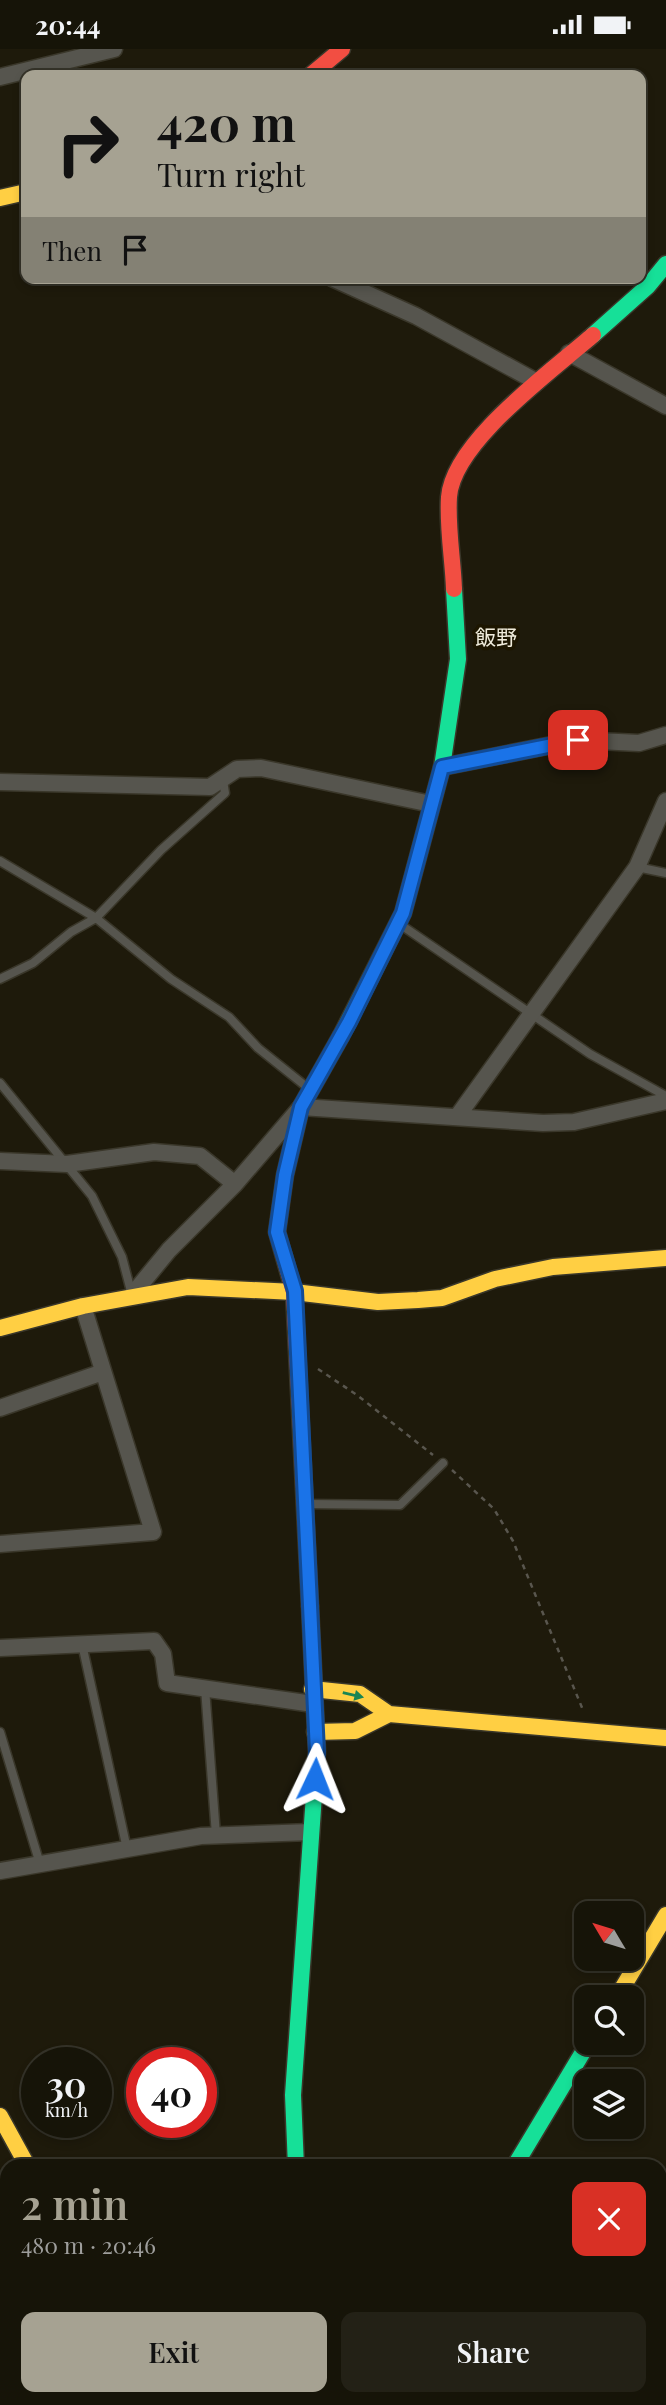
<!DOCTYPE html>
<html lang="en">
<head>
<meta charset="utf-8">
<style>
	:root { --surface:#161408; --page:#232116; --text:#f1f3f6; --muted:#9e9e9c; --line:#353329; --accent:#a6a292 }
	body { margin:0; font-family:"Playfair Display","Noto Sans JP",serif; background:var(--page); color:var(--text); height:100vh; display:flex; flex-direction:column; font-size:26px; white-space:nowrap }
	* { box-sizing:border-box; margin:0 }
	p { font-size:23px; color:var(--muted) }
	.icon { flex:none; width:38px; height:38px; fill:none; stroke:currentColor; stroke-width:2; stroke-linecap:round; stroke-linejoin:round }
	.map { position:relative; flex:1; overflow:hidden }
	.side { position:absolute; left:0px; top:2110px; width:667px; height:247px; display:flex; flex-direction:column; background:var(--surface); border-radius:21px 21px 0 0; box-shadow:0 4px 10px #0003,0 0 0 2px var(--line) }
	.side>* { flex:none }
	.top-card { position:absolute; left:21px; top:21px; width:625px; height:214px; border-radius:14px; box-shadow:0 4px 10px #0003,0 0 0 2px var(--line); background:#a6a292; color:#111; overflow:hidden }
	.needle { width:46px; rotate:308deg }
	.buttons { position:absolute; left:574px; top:1852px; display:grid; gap:14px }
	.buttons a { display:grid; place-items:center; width:70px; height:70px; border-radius:14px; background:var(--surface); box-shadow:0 4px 10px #0003,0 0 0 2px var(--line); font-size:35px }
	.speed { position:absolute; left:21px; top:1998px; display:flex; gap:14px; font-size:35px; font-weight:700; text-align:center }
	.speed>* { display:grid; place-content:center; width:91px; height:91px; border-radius:50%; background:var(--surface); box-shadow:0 4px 10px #0003,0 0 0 2px var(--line); line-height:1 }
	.speed small { font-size:18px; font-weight:400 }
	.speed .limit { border:10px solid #d22; background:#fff; color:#111 }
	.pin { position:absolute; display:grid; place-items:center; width:60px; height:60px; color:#fff; margin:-30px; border-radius:14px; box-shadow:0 4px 10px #0006 }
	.me { position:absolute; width:77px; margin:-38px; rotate:2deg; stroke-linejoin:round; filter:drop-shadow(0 0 5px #0008) }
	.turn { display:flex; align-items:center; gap:24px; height:147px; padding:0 21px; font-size:32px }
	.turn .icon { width:91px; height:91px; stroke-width:2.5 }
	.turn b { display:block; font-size:49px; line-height:60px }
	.then { display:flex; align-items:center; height:66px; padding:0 21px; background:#0003; gap:14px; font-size:26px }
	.round { display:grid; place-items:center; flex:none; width:74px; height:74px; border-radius:14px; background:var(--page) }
	.headline { display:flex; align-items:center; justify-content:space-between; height:119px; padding:0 21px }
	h1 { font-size:42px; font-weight:600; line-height:52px; color:var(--accent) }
	.button { display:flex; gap:14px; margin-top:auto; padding:14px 21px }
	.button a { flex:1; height:80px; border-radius:14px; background:var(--accent); color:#111; font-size:28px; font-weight:600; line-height:80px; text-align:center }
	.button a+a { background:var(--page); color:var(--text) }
	.status { display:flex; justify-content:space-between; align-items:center; height:49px; padding:0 35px; background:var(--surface); direction:ltr }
	.status svg { height:19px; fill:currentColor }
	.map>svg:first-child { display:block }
</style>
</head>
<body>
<div class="status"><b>20:44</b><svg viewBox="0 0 49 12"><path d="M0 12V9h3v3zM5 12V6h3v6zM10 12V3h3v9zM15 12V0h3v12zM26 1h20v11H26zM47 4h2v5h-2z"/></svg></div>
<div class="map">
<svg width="666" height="2356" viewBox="0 0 666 2356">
	<rect width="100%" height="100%" fill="#1e1a0b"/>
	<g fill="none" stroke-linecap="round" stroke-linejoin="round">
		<g stroke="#3a372a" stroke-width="11">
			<path id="lane" d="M 0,812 L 96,869 L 171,930 L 229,968 L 258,999 L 308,1039
				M 637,818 L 666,824
				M 401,876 L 590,1005 L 666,1047
				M 0,930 L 33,914 L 71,883 L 96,869 L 161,801 L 225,744 L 223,731
				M 0,1034 L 92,1147 L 122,1208 L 132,1246
				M 307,1455 L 400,1456 L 443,1414
				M 82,1595 L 127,1800
				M 205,1639 L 216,1786
				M 0,1683 L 40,1815"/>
		</g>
		<g stroke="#3a372a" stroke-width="19">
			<path id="street" d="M 0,28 L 114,0
				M 332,229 L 416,267 L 537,333
				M 569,304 L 666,357
				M 442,718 L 577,691 L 639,694 L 666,686
				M 0,733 L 210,738 L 237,720 L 261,719 L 431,755
				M 457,1068 L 637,818 L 666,752
				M 0,1112 L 67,1115 L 154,1103 L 200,1107 L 235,1135
				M 132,1246 L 169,1201 L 235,1135 L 301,1058 L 543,1074 L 574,1073 L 666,1052
				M 0,1359 L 103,1323
				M 0,1495 L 153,1483 L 83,1257
				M 0,1599 L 154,1592 L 163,1605 L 167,1634 L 313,1655
				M 0,1822 L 201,1787 L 311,1783
				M 274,2350 L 274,2356"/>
		</g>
		<g stroke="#3a372a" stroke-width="19">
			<path id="fast" d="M 593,286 L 648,237 L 666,215
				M 341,987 L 403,864 L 442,718 L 458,610 L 454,540
				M 296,2118 L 293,2046 L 317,1703 L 310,1557
				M 514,2118 L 589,1993"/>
		</g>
		<g stroke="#3a372a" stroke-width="19">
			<path id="slow" d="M 0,149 L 26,143
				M 0,1279 L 83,1257 L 188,1238 L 294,1243 L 378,1253 L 418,1251 L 442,1249 L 495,1230 L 553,1218 L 666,1209
				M 312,1640 L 360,1645 L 389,1665 L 666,1689
				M 315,1683 L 355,1682 L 389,1665
				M 617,1948 L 666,1866
				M 0,2067 L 28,2118
				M 370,2356 L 373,2350"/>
		</g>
		<g stroke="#3a372a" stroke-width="19">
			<path id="jam" d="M 311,26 L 342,0
				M 454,540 C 453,511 447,478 449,448 C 453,393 552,322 593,286
				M 310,1557 L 294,1243 L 277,1183 L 285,1126 L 301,1058 L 341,987
				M 157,2350 L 160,2356"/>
		</g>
		<path stroke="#59564e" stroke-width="2.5" stroke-dasharray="5 5" stroke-linecap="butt" d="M 318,1320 L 357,1346 L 433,1406
			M 452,1421 L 494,1460 L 513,1492 L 583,1661"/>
		<use href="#lane" stroke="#56554e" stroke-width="8"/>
		<use href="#street" stroke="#56554e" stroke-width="16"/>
		<use href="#fast" stroke="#16e098" stroke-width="16"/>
		<use href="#slow" stroke="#ffcf43" stroke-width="16"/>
		<use href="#jam" stroke="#f24e42" stroke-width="16"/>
	</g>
	<defs><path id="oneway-solid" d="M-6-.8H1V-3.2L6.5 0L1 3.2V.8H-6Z" transform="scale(1.75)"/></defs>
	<use fill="#198554" href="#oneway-solid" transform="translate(353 1646) rotate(13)"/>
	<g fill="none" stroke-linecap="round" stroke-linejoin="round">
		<g stroke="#114b97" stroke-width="18">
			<path id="route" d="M 315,1730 L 317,1703 L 295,1242 L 277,1183 L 285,1126 L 301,1058 L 349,973 L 403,864 L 442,718 L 578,691"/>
		</g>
		<use href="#route" stroke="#1a73e8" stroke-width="12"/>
	</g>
	<g text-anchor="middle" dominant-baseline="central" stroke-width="7" stroke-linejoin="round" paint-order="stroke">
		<g font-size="21" fill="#f0ecdb" stroke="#1d1600">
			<text x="496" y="587">飯野</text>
		</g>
	</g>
</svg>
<div class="buttons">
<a><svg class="needle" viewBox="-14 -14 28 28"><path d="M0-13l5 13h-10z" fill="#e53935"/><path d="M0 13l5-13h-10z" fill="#9e9e9c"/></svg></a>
<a><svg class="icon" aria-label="search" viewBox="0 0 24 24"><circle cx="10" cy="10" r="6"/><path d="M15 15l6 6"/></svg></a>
<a><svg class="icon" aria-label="layers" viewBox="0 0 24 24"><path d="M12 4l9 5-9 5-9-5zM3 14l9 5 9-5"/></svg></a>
</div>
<div class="speed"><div>30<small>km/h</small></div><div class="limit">40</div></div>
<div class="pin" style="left:578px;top:691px;background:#d93025"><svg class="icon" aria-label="arrive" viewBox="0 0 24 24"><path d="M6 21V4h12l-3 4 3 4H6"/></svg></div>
<svg class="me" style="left:315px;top:1730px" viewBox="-20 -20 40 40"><path d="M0-17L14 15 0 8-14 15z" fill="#1a73e8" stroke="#fff" stroke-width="4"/></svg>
<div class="top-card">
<div class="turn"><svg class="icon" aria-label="right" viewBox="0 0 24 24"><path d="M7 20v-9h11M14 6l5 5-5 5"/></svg><div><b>420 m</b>Turn right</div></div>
<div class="then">Then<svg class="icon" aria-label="arrive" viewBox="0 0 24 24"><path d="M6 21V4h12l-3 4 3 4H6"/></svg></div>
</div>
<section class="side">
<div class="headline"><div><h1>2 min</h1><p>480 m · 20:46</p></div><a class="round" style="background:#d93025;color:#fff"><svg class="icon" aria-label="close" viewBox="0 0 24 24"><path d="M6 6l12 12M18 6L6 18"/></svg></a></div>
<div class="button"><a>Exit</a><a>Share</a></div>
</section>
</div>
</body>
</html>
